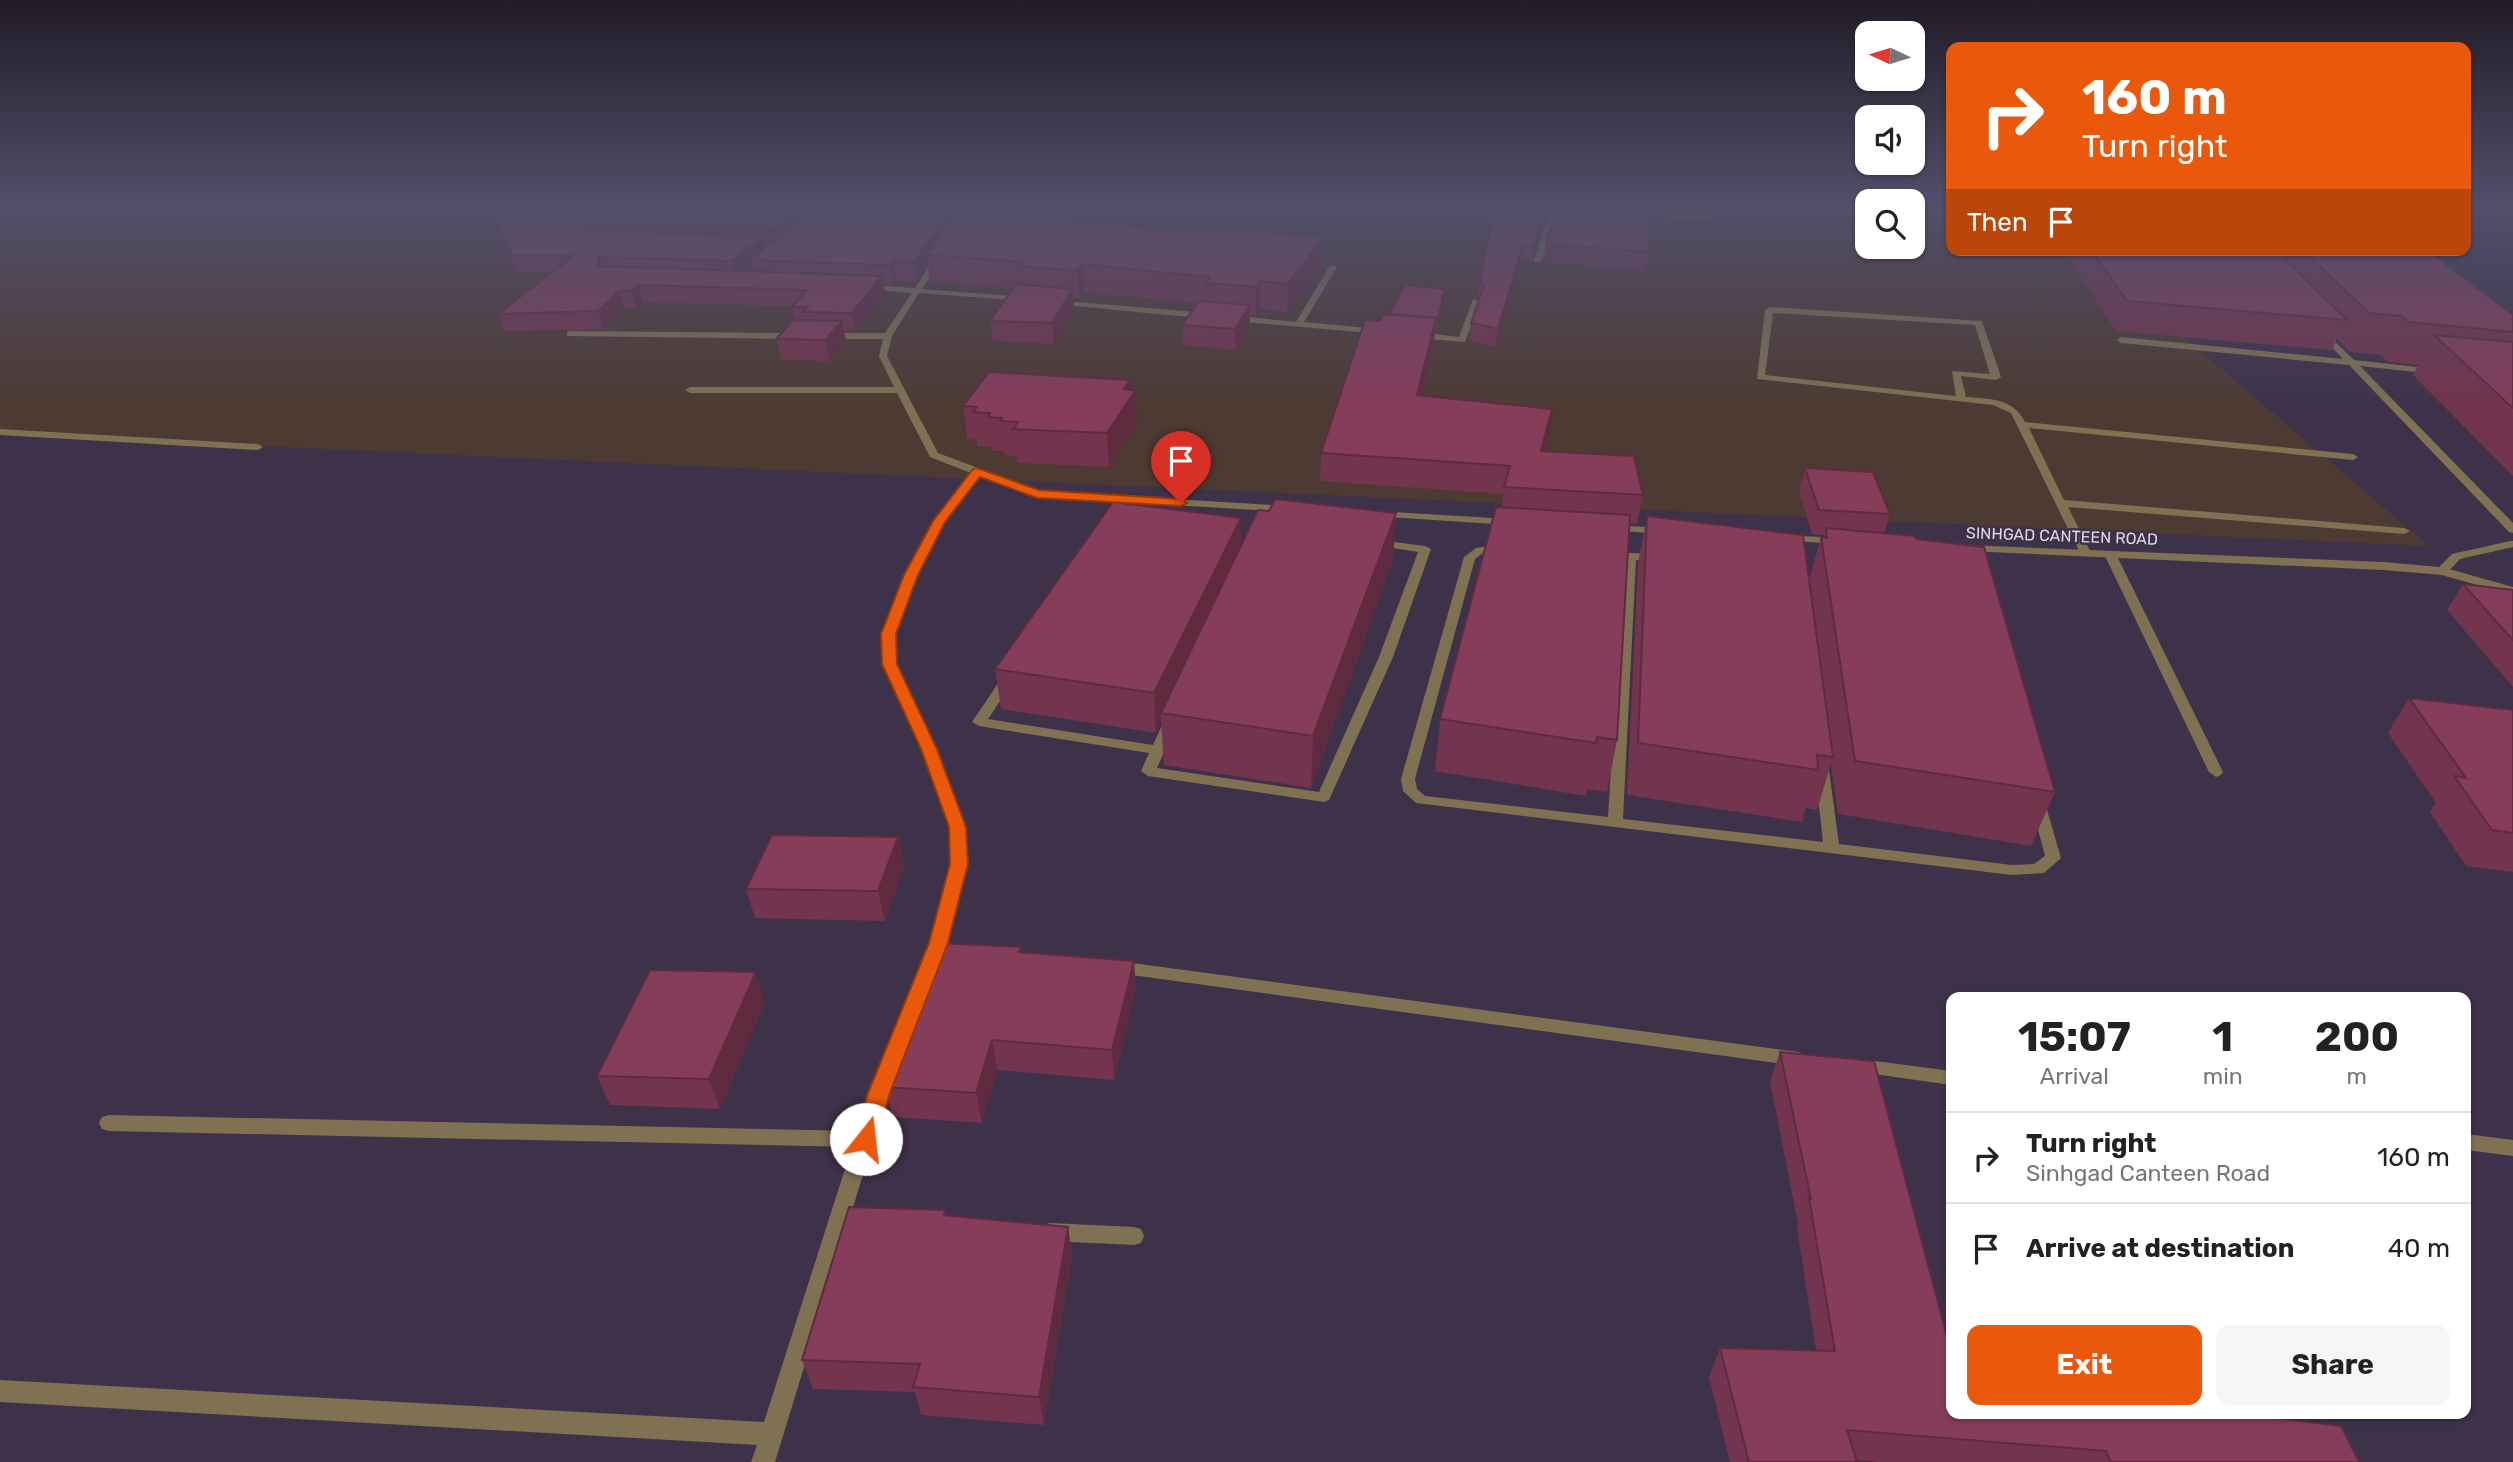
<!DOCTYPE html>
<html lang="en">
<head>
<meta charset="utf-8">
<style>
	:root { --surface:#fff; --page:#f6f6f6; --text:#222; --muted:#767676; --line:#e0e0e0; --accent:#ea580c }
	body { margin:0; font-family:Rubik,sans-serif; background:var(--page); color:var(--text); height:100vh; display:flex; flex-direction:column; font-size:26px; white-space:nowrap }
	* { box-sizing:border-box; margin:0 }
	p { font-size:23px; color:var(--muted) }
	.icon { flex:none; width:38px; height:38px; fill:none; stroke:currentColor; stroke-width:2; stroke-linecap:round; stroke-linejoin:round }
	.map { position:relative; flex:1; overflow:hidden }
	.sheet { position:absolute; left:1946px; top:992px; width:525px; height:427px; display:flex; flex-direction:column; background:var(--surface); border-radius:14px; box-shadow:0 2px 5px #0004 }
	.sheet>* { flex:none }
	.top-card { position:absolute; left:1946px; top:42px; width:525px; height:214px; border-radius:14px; box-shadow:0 2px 5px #0004; background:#ea580c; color:#fff; overflow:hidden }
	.needle { width:46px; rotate:274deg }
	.buttons { position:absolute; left:1855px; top:21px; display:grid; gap:14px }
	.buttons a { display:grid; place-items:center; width:70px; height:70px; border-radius:14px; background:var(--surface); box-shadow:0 2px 5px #0004; font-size:35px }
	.pin { position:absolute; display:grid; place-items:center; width:60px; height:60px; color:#fff; margin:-72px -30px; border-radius:50% 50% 50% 0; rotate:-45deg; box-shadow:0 0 7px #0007 }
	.pin .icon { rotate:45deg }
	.me { position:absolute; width:77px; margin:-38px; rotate:16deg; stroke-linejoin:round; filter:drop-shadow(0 0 5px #0008) }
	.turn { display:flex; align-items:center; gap:24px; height:147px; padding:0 21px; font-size:32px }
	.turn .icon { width:91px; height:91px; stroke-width:2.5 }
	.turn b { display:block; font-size:49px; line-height:60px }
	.then { display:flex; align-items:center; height:66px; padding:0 21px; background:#0003; gap:14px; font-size:26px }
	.eta { display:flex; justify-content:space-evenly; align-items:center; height:119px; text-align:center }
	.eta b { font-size:42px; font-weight:700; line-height:49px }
	.cta { display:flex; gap:14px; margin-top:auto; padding:14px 21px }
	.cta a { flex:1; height:80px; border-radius:14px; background:var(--accent); color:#fff; font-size:28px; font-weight:700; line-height:80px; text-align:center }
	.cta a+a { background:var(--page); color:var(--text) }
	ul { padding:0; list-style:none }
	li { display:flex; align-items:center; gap:21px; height:91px; padding:0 21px; border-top:2px solid var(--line) }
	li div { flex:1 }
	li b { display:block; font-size:26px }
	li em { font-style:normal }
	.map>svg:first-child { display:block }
</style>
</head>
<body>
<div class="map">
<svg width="2513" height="1462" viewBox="0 0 2513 1462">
	<rect width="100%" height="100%" fill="#3d3249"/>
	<path fill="#4d3a32" d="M 0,205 L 1867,205 L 1867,247 L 1913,247 L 1913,205 L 1951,205 L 1951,250 L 2082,250 L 2429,546 L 0,434 Z"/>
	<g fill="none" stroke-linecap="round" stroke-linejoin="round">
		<path fill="#807153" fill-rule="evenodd" d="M 1769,307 L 1982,321 L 2001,377 L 1996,380 L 1961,376 L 1966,397 C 1991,399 2013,398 2025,422 L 2353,454 L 2358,457 L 2353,460 L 2029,428 L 2064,500 L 2404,528 L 2410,531 L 2404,534 L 2068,507 L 2091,553 L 2085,556 L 2081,555 L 2011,413 L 1993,405 L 1757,379 L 1765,310 ZM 1773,313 L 1975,325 L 1990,374 L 1952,371 L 1956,396 L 1765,375 Z
			M 2322,329 L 2354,360 L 2437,369 L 2437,373 L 2434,374 L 2360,366 L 2513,523 L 2513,533 L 2509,532 L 2349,365 L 2121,343 L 2117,340 L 2121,337 L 2343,359 L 2319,334 L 2319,330 Z
			M 1378,540 L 1425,546 L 1431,549 L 1393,657 L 1329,800 L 1324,802 L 1148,776 L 1141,771 L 1149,753 L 979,726 L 972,722 L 1003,676 L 1008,675 L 1015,679 L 988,719 L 1153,745 L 1163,723 L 1170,719 L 1177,723 L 1157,768 L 1319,792 L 1379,657 L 1418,552 L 1374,545 L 1374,541 Z
			M 2110,551 L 2116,554 L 2223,772 L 2221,775 L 2216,777 L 2209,772 L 2104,554 Z
			M 2442,567 L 2513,587 L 2513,595 L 2438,574 L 2436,571 Z"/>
		<path fill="#807153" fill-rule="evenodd" d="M 1530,205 L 1559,205 L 1580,208 L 1577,210 L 1558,209 L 1542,261 L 1538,263 L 1534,261 L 1551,208 L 1533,207 Z
			M 1715,205 L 1728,205 L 1721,208 L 1712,220 L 1636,215 L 1632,213 L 1636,211 L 1710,216 Z
			M 1789,205 L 1867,208 L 1867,212 L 1792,207 Z
			M 1913,211 L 1951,213 L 1951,217 L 1913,215 Z
			M 935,256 L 942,258 L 922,289 L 1024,297 L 1028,299 L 1024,301 L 919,293 L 892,336 L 887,356 L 938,453 L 1039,491 L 1290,506 L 1296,509 L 1290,512 L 1037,497 L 979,476 L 944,522 L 917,575 L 894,634 L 896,664 L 936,749 L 966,827 L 967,865 L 947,943 L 888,1093 L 775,1462 L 751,1462 L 757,1445 L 0,1402 L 0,1380 L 764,1422 L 852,1147 L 109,1131 L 102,1129 L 99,1123 L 102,1117 L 109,1115 L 857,1131 L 870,1093 L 931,943 L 951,865 L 950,827 L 922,749 L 882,664 L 882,634 L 905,575 L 933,521 L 971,473 L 930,457 L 897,393 L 690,393 L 685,390 L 690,387 L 894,387 L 879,356 L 883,339 L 826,339 L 822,336 L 826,333 L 885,333 L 912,293 L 866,289 L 862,287 L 866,285 L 915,288 Z
			M 1333,265 L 1337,267 L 1304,322 L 1379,329 L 1382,330 L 1382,334 L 1232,321 L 1228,318 L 1232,315 L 1296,322 L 1329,267 Z
			M 1473,299 L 1480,301 L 1465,342 L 1417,338 L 1413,335 L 1417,332 L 1459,337 Z
			M 1052,300 L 1209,313 L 1213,316 L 1209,319 L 1055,304 L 1051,302 Z
			M 570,331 L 799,333 L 803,336 L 799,339 L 567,336 L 567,332 Z
			M 0,429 L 258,444 L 263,447 L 258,450 L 0,435 Z
			M 1376,511 L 1510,519 L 1516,522 L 1510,525 L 1372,516 L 1370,514 Z
			M 1611,525 L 1664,528 L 1670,531 L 1664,534 L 1607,530 L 1607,526 Z
			M 1785,535 L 1838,538 L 1844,541 L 1838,544 L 1781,540 L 1779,538 Z
			M 2510,541 L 2513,541 L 2513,547 L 2460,559 L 2446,574 L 2442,575 L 2384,570 L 1967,551 L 1961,548 L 1967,545 L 2384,562 L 2439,567 L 2452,554 Z
			M 1501,544 L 1507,547 L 1505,549 L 1483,553 L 1475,559 L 1415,779 L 1417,789 L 1425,796 L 1608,817 L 1624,559 L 1609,558 L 1603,555 L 1609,552 L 1658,554 L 1664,558 L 1662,560 L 1636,560 L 1623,819 L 1823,842 L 1815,770 L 1822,765 L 1829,770 L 1839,844 L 2012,865 L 2034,864 L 2045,856 L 2031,803 L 2038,798 L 2045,803 L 2061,858 L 2044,873 L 2012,875 L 1416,803 L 1403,791 L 1401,779 L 1464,557 L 1476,548 Z
			M 1117,961 L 1798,1052 L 1805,1054 L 1807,1059 L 1805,1064 L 1798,1066 L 1117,973 L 1111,971 L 1108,967 L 1111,963 Z
			M 1860,1059 L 1951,1071 L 1951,1085 L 1853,1071 L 1851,1066 L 1853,1061 Z
			M 2466,1134 L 2513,1140 L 2513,1156 L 2466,1150 Z
			M 1050,1223 L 1134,1227 L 1141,1229 L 1144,1236 L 1141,1243 L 1134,1245 L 1050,1241 L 1043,1239 L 1040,1232 L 1043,1225 Z"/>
	</g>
	<path fill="#73344d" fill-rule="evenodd" d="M 507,205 L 789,205 L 785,209 L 800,209 L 802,219 L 893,207 L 957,210 L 1104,224 L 1322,264 L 1287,312 L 1260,309 L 1256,316 L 1250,315 L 1250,326 L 1236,350 L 1183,345 L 1182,325 L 1197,303 L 1084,292 L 1080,299 L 1073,298 L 1074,309 L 1054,344 L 993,341 L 990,321 L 1012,288 L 930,282 L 928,265 L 917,281 L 896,280 L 893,284 L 884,283 L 885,293 L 855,330 L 844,330 L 846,341 L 830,361 L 781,360 L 776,339 L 794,320 L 792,306 L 642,302 L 636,308 L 624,308 L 603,329 L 504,331 L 498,314 L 552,272 L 517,271 L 498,228 L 493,213 ZM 750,266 L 752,271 L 744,271 L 749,267 Z
		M 1495,205 L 1548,205 L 1547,210 L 1532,261 L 1521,261 L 1496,347 L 1469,340 L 1471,323 L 1479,299 L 1478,297 L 1480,280 Z
		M 1546,244 L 1648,252 L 1645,271 L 1544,262 Z
		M 2064,250 L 2427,250 L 2513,315 L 2513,476 L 2413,375 L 2418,365 L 2388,362 L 2381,355 L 2350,352 L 2337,339 L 2332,350 L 2116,331 Z
		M 1445,289 L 1444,299 L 1436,332 L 1434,332 L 1434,343 L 1421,395 L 1548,436 L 1544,451 L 1643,495 L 1637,524 L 1629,523 L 1617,740 L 1607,792 L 1587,789 L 1586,796 L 1435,771 L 1440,719 L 1502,507 L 1503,494 L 1320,481 L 1321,453 L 1380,321 L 1390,314 Z
		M 1130,380 L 1130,390 L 1137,424 L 1109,467 L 1017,463 L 1016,456 L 1004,455 L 1004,451 L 992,451 L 992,447 L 977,446 L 977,440 L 967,439 L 963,406 Z
		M 1805,468 L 1890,514 L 1884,533 L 2055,792 L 2031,846 L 1838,814 L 1831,764 L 1817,810 L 1806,808 L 1802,822 L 1627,795 L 1638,563 L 1647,516 L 1809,580 L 1821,537 L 1824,537 L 1824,535 L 1812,534 L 1799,491 Z
		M 1269,511 L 1396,513 L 1393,560 L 1311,788 L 1164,765 L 1161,721 L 1156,733 L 1001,709 L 995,669 L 1242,545 Z
		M 2463,584 L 2513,590 L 2513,687 L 2447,610 Z
		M 2409,698 L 2513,710 L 2513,872 L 2466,866 L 2430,812 L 2436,803 L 2388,733 Z
		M 898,837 L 904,866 L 885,921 L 755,918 L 746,889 Z
		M 1021,952 L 1136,990 L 1114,1080 L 997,1070 L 982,1123 L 893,1117 L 885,1087 Z
		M 765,1002 L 720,1109 L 610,1105 L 597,1076 Z
		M 1780,1052 L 1951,1414 L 2359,1462 L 1880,1462 L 1856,1460 L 1857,1462 L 1730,1462 L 1709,1377 L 1720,1348 L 1816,1350 L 1797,1228 L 1798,1224 L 1770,1081 Z
		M 945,1210 L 946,1216 L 1068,1227 L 1072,1256 L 1044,1425 L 921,1415 L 915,1392 L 813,1389 L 802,1360 Z"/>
	<path fill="#5e2b3f" d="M 776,205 L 789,205 L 778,214 Z
		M 954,205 L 956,205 L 958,219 L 926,255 L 928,265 L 917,281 L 914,263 Z
		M 1093,205 L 1132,205 L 1071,247 L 1069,221 Z
		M 1546,205 L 1548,205 L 1547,210 L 1532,261 L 1533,246 Z
		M 800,209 L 803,224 L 778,244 L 775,229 Z
		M 588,221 L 592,236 L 585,227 Z
		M 763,237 L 767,253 L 749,260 L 750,266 L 736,277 L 732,261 Z
		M 1323,237 L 1322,264 L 1287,312 L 1288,284 Z
		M 1523,245 L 1521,261 L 1496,347 L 1498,329 Z
		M 599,257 L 604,273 L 601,276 L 597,260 Z
		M 893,261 L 896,280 L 893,284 L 890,265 Z
		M 1082,264 L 1084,292 L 1080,299 L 1077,271 Z
		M 882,276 L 885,293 L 855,330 L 852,313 Z
		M 1260,281 L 1260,309 L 1256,316 L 1256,287 Z
		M 638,285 L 642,302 L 636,308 L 631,291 Z
		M 1072,289 L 1074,309 L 1054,344 L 1052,323 Z
		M 1445,289 L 1444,299 L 1436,332 L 1437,322 Z
		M 619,291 L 624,308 L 603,329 L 598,311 Z
		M 1250,305 L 1250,326 L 1236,350 L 1235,329 Z
		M 1436,318 L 1434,343 L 1415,421 L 1417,395 Z
		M 842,321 L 846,341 L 830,361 L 825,340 Z
		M 1130,380 L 1131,398 L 1135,391 L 1137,424 L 1109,467 L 1107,433 L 1124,389 Z
		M 1552,409 L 1548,436 L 1537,479 L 1541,451 Z
		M 1396,513 L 1393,560 L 1311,788 L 1313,736 Z
		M 1241,518 L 1242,554 L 1161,713 L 1161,721 L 1156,733 L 1154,693 Z
		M 898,837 L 904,866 L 885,921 L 878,891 Z
		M 1134,961 L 1136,990 L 1114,1080 L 1112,1050 Z
		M 756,972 L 765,1002 L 720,1109 L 709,1079 Z
		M 992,1040 L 997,1070 L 982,1123 L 976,1093 Z
		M 1068,1227 L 1072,1256 L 1044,1425 L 1039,1397 Z"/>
	<path fill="#863d5a" stroke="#5e2b3f" stroke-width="2" d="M 507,205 L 650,205 L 800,209 L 775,229 L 588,221 L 585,227 L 587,230 L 763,237 L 732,261 L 599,257 L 597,260 L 599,266 L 882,276 L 852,313 L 803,312 L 808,307 L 791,307 L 807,290 L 638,285 L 631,291 L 619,291 L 598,311 L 498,314 L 573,256 L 512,255 L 493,213 Z
		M 820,205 L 856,205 L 893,207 L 897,205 L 954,205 L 914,263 L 893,261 L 890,265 L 749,260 Z
		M 961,205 L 1093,205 L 1069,221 L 1205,232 L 1209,228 L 1323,237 L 1288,284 L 1260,281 L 1256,287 L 1205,283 L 1210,277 L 1082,264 L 1077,271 L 1021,266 L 1024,262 L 926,255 Z
		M 1495,205 L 1546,205 L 1533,246 L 1523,245 L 1498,329 L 1471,323 L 1484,285 L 1480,280 Z
		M 1559,205 L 1653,205 L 1648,252 L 1546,244 Z
		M 2092,250 L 2275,250 L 2347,320 L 2127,301 Z
		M 2303,250 L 2427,250 L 2513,315 L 2513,332 L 2409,322 L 2401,316 L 2369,313 Z
		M 1016,284 L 1072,289 L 1052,323 L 990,321 Z
		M 1404,285 L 1445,289 L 1437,322 L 1435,322 L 1436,318 L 1390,314 Z
		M 1199,301 L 1250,305 L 1235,329 L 1182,325 Z
		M 1384,314 L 1436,318 L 1417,395 L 1552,409 L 1541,451 L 1634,456 L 1643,495 L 1504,487 L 1510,466 L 1321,453 L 1365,320 L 1380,321 Z
		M 793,320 L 842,321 L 825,340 L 776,339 Z
		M 2434,335 L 2513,342 L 2513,408 Z
		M 989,372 L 1130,380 L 1124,389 L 1135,391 L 1107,433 L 1013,429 L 1018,422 L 1000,421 L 1002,418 L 988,417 L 990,413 L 973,412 L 977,407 L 963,406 Z
		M 1805,468 L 1873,472 L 1890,514 L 1819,510 Z
		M 1275,499 L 1396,513 L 1313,736 L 1161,713 L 1258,510 L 1269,511 Z
		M 1113,502 L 1241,518 L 1154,693 L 995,669 Z
		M 1496,507 L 1630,515 L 1617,740 L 1597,737 L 1596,743 L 1440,719 Z
		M 1647,516 L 1803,535 L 1833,757 L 1817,755 L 1818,770 L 1638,743 Z
		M 1826,528 L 1915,536 L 1916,539 L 1984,547 L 2055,792 L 1855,761 L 1821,537 L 1827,538 Z
		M 2463,584 L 2513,590 L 2513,640 Z
		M 2409,698 L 2513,710 L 2513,833 L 2492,830 L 2454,776 L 2466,778 Z
		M 772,835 L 898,837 L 878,891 L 746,889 Z
		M 939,943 L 1021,947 L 1019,952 L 1134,961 L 1112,1050 L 992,1040 L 976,1093 L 885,1087 Z
		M 650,970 L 756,972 L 709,1079 L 597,1076 Z
		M 1780,1052 L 1874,1061 L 1950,1348 L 1951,1348 L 1951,1414 L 2248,1414 L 2341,1426 L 2359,1462 L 2111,1462 L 2106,1451 L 1847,1430 L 1857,1462 L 1749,1462 L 1720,1348 L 1835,1351 L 1809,1198 L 1811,1199 Z
		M 849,1207 L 945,1210 L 944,1215 L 1068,1227 L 1039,1397 L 913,1387 L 920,1364 L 802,1360 Z"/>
	<linearGradient id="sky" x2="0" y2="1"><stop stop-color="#221c28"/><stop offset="0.5" stop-color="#514f6a"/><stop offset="1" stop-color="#514f6a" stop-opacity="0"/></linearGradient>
	<rect width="2513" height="409" fill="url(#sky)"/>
	<path fill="#ea580c" stroke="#983908" stroke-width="2" d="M 977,468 L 1039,490 L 1181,499 L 1187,503 L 1181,506 L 1037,498 L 980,477 L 945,522 L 918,575 L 896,634 L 897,664 L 937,749 L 966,827 L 968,864 L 948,943 L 890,1093 L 877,1139 L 874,1146 L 866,1148 L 858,1146 L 855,1139 L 868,1093 L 929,943 L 950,864 L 949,827 L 921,749 L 882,664 L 881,634 L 904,575 L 933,521 L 973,469 Z"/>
	<g text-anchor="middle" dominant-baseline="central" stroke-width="5" stroke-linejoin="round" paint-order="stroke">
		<g font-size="16" fill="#dfd9e7" stroke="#3d3249">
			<text transform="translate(2062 536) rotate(2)">SINHGAD CANTEEN ROAD</text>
		</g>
	</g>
</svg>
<div class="buttons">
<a><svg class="needle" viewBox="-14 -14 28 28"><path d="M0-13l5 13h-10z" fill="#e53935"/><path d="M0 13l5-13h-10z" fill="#767676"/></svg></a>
<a><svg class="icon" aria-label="sound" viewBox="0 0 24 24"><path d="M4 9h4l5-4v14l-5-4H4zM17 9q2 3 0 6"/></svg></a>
<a><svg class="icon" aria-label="search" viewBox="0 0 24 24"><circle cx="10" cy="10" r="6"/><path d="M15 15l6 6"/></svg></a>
</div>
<div class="pin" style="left:1181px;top:503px;background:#d93025"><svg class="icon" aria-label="arrive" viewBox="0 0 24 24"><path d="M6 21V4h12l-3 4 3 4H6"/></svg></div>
<svg class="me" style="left:866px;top:1139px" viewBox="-20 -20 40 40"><circle r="19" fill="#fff"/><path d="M0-13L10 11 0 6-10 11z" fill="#ea580c"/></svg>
<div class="top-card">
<div class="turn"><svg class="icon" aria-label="right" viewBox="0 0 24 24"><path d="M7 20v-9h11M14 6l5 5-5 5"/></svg><div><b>160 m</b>Turn right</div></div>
<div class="then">Then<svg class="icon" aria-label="arrive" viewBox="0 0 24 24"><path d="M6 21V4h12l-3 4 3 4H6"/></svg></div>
</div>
<section class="sheet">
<div class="eta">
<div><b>15:07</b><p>Arrival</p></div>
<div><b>1</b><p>min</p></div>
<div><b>200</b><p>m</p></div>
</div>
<ul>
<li><svg class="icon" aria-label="right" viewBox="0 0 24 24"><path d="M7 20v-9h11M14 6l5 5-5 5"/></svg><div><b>Turn right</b><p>Sinhgad Canteen Road</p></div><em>160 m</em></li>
<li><svg class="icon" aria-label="arrive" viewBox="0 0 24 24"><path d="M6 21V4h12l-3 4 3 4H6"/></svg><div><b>Arrive at destination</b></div><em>40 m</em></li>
</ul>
<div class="cta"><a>Exit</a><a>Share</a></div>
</section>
</div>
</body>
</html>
